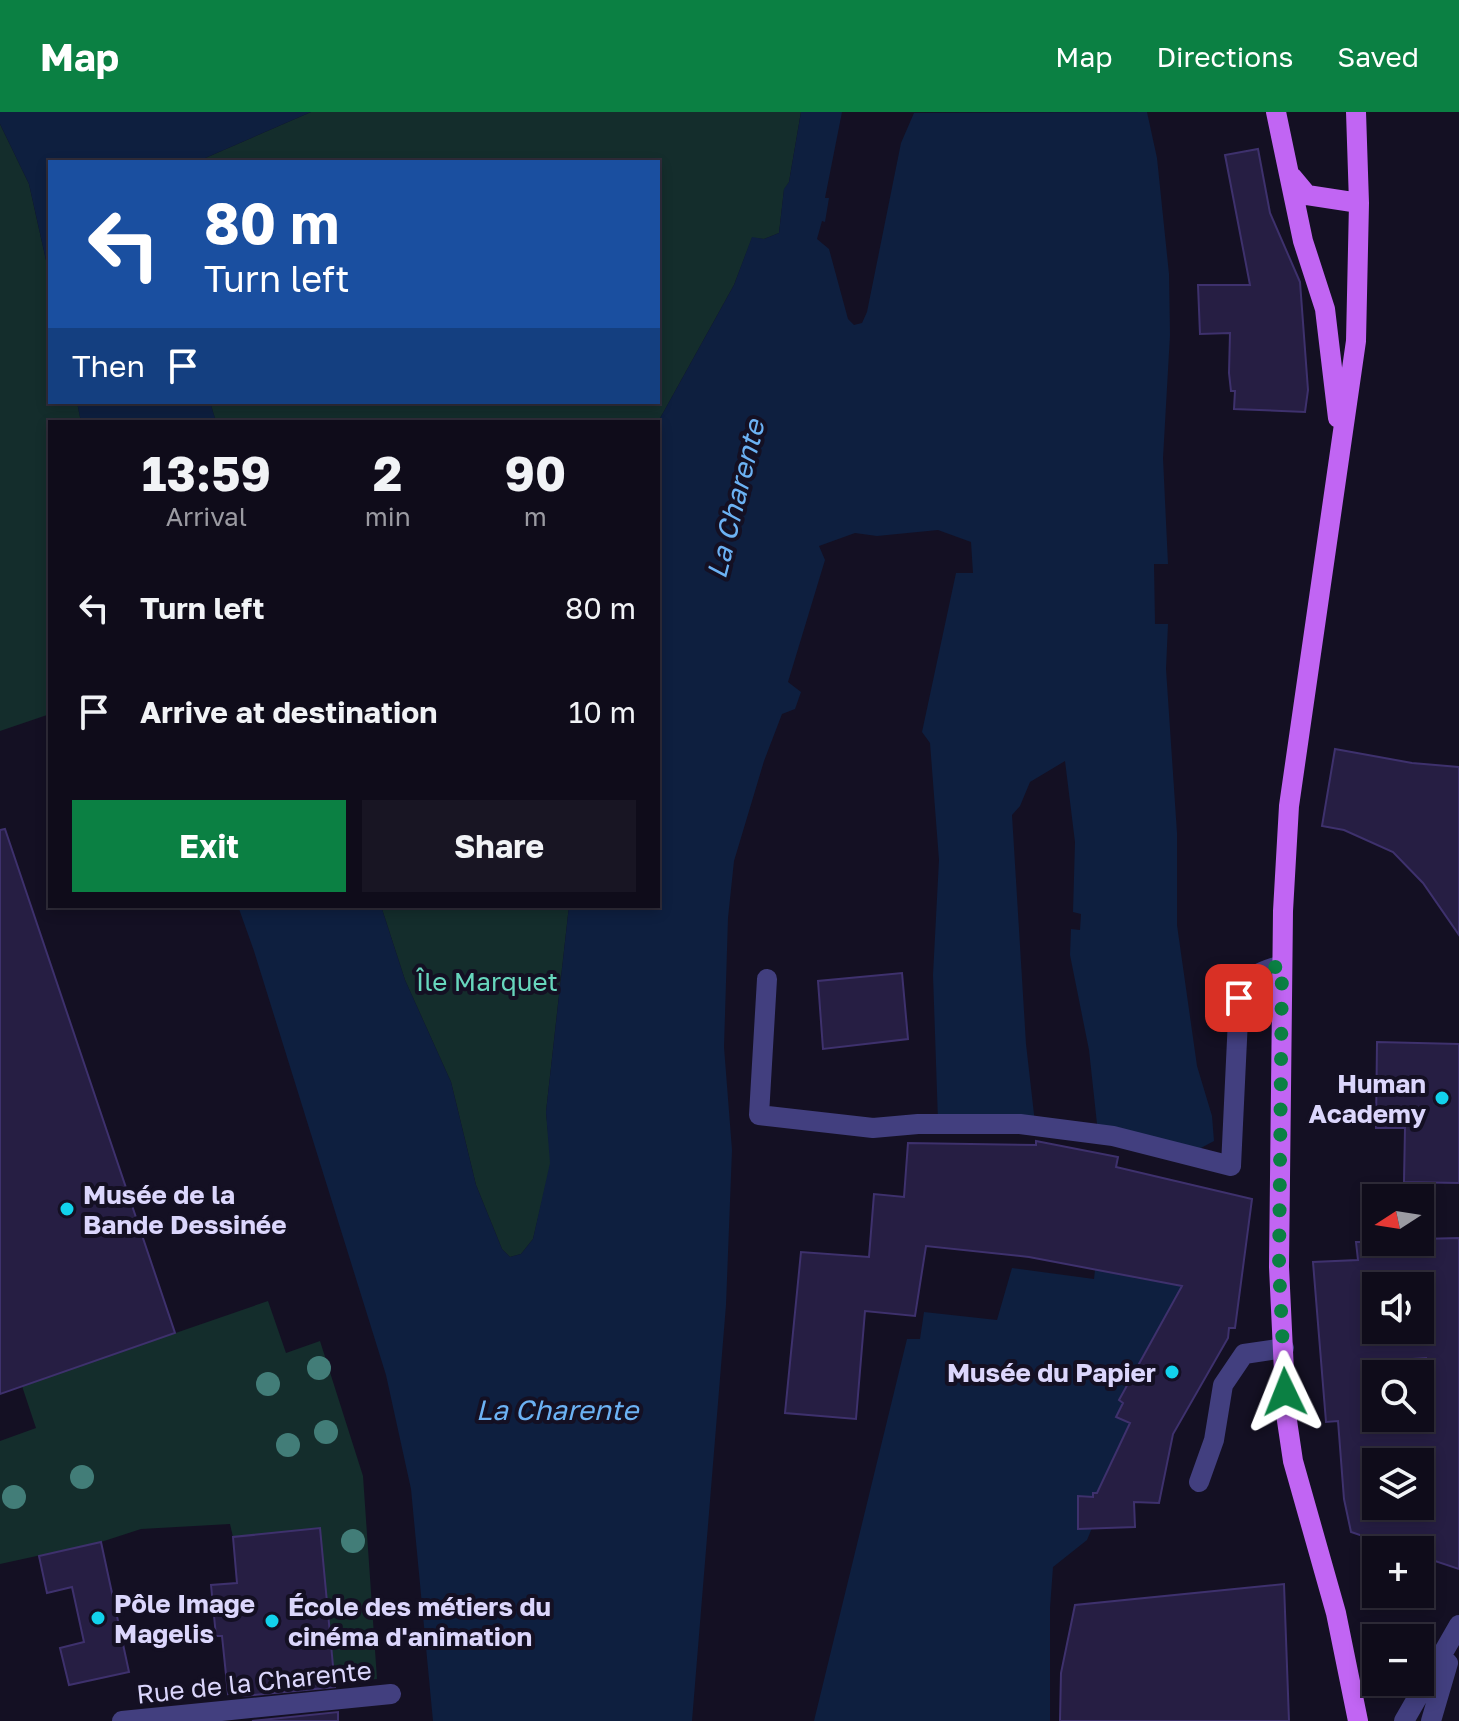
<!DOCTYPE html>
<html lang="en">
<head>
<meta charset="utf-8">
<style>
	:root { --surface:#0f0c1a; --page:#181523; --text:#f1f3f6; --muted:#9b9ba2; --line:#2f2c39; --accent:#0b8043 }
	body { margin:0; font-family:"Golos Text",sans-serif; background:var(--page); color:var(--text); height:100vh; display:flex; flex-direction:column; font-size:30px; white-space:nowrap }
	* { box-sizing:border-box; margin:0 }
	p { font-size:26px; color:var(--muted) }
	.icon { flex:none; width:44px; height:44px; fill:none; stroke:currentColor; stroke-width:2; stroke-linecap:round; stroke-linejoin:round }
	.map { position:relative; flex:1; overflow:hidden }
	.panel { position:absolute; left:48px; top:308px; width:612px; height:488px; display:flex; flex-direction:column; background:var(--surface); border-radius:0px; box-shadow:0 4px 12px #0003,0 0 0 2px var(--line) }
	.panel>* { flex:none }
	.banner { position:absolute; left:48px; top:48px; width:612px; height:244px; border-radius:0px; box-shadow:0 4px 12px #0003,0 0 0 2px var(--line); background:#1a4fa0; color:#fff; overflow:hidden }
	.needle { width:52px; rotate:258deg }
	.tools { position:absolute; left:1362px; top:1072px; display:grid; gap:16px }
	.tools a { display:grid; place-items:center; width:72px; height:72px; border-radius:0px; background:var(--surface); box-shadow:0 4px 12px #0003,0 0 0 2px var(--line); font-size:40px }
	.pin { position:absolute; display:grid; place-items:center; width:68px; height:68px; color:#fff; margin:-34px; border-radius:16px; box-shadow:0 4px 12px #0006 }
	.me { position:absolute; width:88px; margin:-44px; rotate:358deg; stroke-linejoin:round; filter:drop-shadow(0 0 6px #0008) }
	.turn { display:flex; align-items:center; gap:28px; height:168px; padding:0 24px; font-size:36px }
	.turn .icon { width:104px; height:104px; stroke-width:2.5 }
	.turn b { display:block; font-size:56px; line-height:68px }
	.then { display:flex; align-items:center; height:76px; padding:0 24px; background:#0003; gap:16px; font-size:30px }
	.eta { display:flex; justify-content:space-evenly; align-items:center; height:136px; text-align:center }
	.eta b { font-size:48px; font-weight:700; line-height:56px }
	.action { display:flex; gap:16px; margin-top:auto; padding:16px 24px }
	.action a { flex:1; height:92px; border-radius:0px; background:var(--accent); color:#fff; font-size:32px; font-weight:700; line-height:92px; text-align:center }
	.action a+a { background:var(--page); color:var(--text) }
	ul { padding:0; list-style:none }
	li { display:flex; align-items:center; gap:24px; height:104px; padding:0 24px }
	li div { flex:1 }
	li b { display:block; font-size:30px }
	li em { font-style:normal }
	header { display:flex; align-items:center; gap:48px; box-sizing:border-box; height:112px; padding:0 40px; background:var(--accent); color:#fff }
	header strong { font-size:38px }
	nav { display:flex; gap:44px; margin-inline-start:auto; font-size:28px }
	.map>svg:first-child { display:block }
</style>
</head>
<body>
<header>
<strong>Map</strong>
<nav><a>Map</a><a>Directions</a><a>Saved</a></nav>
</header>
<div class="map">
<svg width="1459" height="1609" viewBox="0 0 1459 1609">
	<rect width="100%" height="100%" fill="#141023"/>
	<path fill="#142d2c" d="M 311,0 L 801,0 L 789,70 L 784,78 L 779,121 L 764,127 L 752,126 L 734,173 L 658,310 L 216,310 L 210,290 L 658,290 L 658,50 L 196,50 Z
		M 0,12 L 29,72 L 50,166 L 50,290 L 77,290 L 81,310 L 50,310 L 50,602 L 0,619 Z
		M 381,794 L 569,794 L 546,1000 L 551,1051 L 533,1127 L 521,1142 L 510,1145 L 502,1137 L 476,1073 L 451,970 L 405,868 Z
		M 268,1189 L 286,1241 L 320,1229 L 363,1364 L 377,1567 L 335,1571 L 320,1416 L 233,1425 L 230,1412 L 141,1417 L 101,1430 L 0,1452 L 0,1329 L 36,1316 L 22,1274 Z"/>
	<path fill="#0e1f3f" d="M 0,0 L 311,0 L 196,50 L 50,50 L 50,166 L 29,72 L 0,12 Z
		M 801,0 L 842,0 L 825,86 L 829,86 L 825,110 L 822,109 L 817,127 L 829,137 L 848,207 L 854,213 L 862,211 L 867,200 L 901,31 L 914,1 L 1147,0 L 1157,46 L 1169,162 L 1170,223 L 1163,346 L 1168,452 L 1154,452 L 1155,512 L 1168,512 L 1166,557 L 1177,721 L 1177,813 L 1197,954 L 1212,1004 L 1214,1029 L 1197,1038 L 1098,1021 L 1089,938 L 1070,843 L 1071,817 L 1080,818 L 1081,802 L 1073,800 L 1075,730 L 1065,649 L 1030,670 L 1020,694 L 1012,703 L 1026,932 L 1035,1011 L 938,1009 L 933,863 L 939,748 L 930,631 L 922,620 L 956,461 L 973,461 L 971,430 L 938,418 L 877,424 L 855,421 L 819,434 L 825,448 L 788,570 L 801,580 L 795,597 L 782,602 L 764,649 L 734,749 L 728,806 L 724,935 L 732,1038 L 726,1193 L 692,1609 L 433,1609 L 411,1377 L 386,1263 L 254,839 L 238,794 L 381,794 L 405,868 L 451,970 L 476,1073 L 502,1137 L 510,1145 L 521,1142 L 533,1127 L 550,1051 L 546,1000 L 569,794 L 658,794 L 658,310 L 734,173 L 752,125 L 764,127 L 779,121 L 784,77 L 789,70 Z
		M 77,290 L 210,290 L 216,310 L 81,310 Z
		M 1144,1121 L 1134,1166 L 1186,1174 L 1178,1222 L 1159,1215 L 1120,1288 L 1123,1291 L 1116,1305 L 1130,1311 L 1097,1381 L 1094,1381 L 1093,1385 L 1078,1384 L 1078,1416 L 1092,1416 L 1087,1428 L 1053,1455 L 1050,1496 L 1050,1609 L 814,1609 L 907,1227 L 920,1227 L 924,1200 L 997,1208 L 1012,1156 L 1094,1167 L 1095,1158 Z"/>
	<path fill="#261e43" stroke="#3e316d" stroke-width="2" fill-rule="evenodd" d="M 1258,37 L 1270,101 L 1300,170 L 1308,278 L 1305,300 L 1234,297 L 1235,279 L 1231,279 L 1229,261 L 1230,221 L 1200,222 L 1198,173 L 1250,173 L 1225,43 Z
		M 1335,637 L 1412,651 L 1459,655 L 1459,823 L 1423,771 L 1393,740 L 1344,718 L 1322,714 Z
		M 5,717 L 175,1221 L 0,1282 L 0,718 Z
		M 902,861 L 908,927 L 823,937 L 818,869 Z
		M 1377,930 L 1459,932 L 1459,1071 L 1404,1070 L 1405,1016 L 1376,1016 Z
		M 1036,1029 L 1118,1045 L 1116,1055 L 1252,1087 L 1235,1216 L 1229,1216 L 1228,1226 L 1173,1322 L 1159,1391 L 1134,1390 L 1135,1415 L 1078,1417 L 1078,1384 L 1093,1385 L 1093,1381 L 1097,1381 L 1130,1311 L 1116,1305 L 1123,1291 L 1119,1288 L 1182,1174 L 1029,1145 L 926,1134 L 915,1204 L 865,1199 L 856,1307 L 785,1301 L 801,1140 L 869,1145 L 874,1082 L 904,1085 L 908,1031 L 1036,1033 Z
		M 1459,1126 L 1459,1457 L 1420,1444 L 1420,1438 L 1404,1438 L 1351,1420 L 1344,1387 L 1338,1309 L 1326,1310 L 1313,1150 L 1358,1148 L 1356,1130 L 1420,1130 L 1420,1127 ZM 1376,1174 L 1420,1174 L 1420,1218 L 1376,1218 ZM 1426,1246 L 1433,1316 L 1370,1308 L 1369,1250 ZM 1376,1350 L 1420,1350 L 1420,1394 L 1376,1394 Z
		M 320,1416 L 335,1575 L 243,1584 L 243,1580 L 228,1582 L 222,1524 L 216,1524 L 211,1473 L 237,1471 L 233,1425 Z
		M 101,1430 L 129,1560 L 69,1573 L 60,1536 L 84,1530 L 72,1475 L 47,1481 L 39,1444 Z
		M 1284,1472 L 1289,1609 L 1060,1609 L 1061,1561 L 1075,1493 Z
		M 338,1600 L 338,1609 L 252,1609 Z"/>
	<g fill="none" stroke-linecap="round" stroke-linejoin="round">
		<path stroke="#423f7f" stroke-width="20" d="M 767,867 L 759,1003 L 873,1016 L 918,1012 L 1020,1012 L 1113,1024 L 1231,1054 L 1239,886 C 1246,864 1261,859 1282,853
			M 1199,1370 L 1214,1328 L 1223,1273 L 1244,1242 L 1284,1236
			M 122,1609 L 391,1582
			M 1404,1609 L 1459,1513
			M 1431,1609 L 1448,1551"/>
		<path stroke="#c165f3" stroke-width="20" d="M 1276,0 L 1303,129 L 1325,197 L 1338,306
			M 1356,0 L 1359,91 L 1356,229 L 1289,694 L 1283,799 L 1279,1155 L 1286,1302 L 1293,1349 L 1336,1501 L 1358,1609
			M 1292,65 L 1307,83 L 1359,91"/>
	</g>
	<g fill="#427d78">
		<circle cx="319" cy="1256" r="12"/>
		<circle cx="268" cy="1272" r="12"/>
		<circle cx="326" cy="1320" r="12"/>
		<circle cx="288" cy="1333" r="12"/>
		<circle cx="82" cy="1365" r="12"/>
		<circle cx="14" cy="1385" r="12"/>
		<circle cx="353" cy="1429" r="12"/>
	</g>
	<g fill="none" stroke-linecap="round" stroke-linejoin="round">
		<path stroke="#0b8043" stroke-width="14" stroke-dasharray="0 25.2" d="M 1239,886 C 1246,864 1261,859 1282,853 L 1279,1155 L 1285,1280"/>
	</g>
	<g fill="#12d2ec" stroke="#141023" stroke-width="3">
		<circle cx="1442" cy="986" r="8"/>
		<circle cx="67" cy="1097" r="8"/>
		<circle cx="1172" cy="1260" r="8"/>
		<circle cx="98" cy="1506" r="8"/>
		<circle cx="272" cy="1509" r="8"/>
	</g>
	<g text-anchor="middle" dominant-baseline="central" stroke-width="8" stroke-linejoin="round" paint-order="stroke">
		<g font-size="26" fill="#67d7bd" stroke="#141023">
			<text x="487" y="869">Île Marquet</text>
		</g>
		<g font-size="26" font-weight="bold" fill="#dbd6fc" stroke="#141023" text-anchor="start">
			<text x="1426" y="971" text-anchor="end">Human<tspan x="1426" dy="30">Academy</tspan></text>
			<text x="83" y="1082">Musée de la<tspan x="83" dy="30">Bande Dessinée</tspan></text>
			<text x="1156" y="1260" text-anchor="end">Musée du Papier</text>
			<text x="114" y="1491">Pôle Image<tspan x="114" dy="30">Magelis</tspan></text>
			<text x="288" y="1494">École des métiers du<tspan x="288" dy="30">cinéma d'animation</tspan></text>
		</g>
		<g font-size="26" fill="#dbd6fc" stroke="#141023">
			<text transform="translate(254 1570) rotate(-6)">Rue de la Charente</text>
		</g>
		<g font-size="28" font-style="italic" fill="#6cb2f4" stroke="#141023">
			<text transform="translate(735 387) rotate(-76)">La Charente</text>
			<text x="557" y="1297">La Charente</text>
		</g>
	</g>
</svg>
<div class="tools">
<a><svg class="needle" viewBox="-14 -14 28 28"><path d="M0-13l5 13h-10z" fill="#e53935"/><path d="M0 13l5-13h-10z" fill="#9b9ba2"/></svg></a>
<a><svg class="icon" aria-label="sound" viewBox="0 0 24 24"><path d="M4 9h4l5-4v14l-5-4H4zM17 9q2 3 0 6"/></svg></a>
<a><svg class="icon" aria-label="search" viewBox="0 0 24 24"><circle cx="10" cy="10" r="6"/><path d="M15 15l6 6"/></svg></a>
<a><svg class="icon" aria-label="layers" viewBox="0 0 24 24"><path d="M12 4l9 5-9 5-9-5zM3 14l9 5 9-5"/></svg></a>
<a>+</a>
<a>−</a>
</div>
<div class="pin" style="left:1239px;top:886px;background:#d93025"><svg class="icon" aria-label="arrive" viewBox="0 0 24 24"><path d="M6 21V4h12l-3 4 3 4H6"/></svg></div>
<svg class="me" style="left:1285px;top:1280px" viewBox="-20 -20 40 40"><path d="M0-17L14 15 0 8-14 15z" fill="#0b8043" stroke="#fff" stroke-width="4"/></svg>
<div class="banner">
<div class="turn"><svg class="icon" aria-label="left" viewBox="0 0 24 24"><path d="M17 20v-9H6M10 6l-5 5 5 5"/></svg><div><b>80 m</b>Turn left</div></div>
<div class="then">Then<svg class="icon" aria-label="arrive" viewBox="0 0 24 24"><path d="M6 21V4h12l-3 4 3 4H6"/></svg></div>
</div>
<section class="panel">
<div class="eta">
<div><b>13:59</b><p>Arrival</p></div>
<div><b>2</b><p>min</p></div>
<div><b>90</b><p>m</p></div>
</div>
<ul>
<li><svg class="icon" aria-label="left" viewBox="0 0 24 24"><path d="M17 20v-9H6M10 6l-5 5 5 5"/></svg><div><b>Turn left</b></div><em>80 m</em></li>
<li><svg class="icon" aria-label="arrive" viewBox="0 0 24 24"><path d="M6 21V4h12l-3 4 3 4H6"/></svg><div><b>Arrive at destination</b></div><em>10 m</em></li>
</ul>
<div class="action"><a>Exit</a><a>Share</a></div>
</section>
</div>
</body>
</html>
